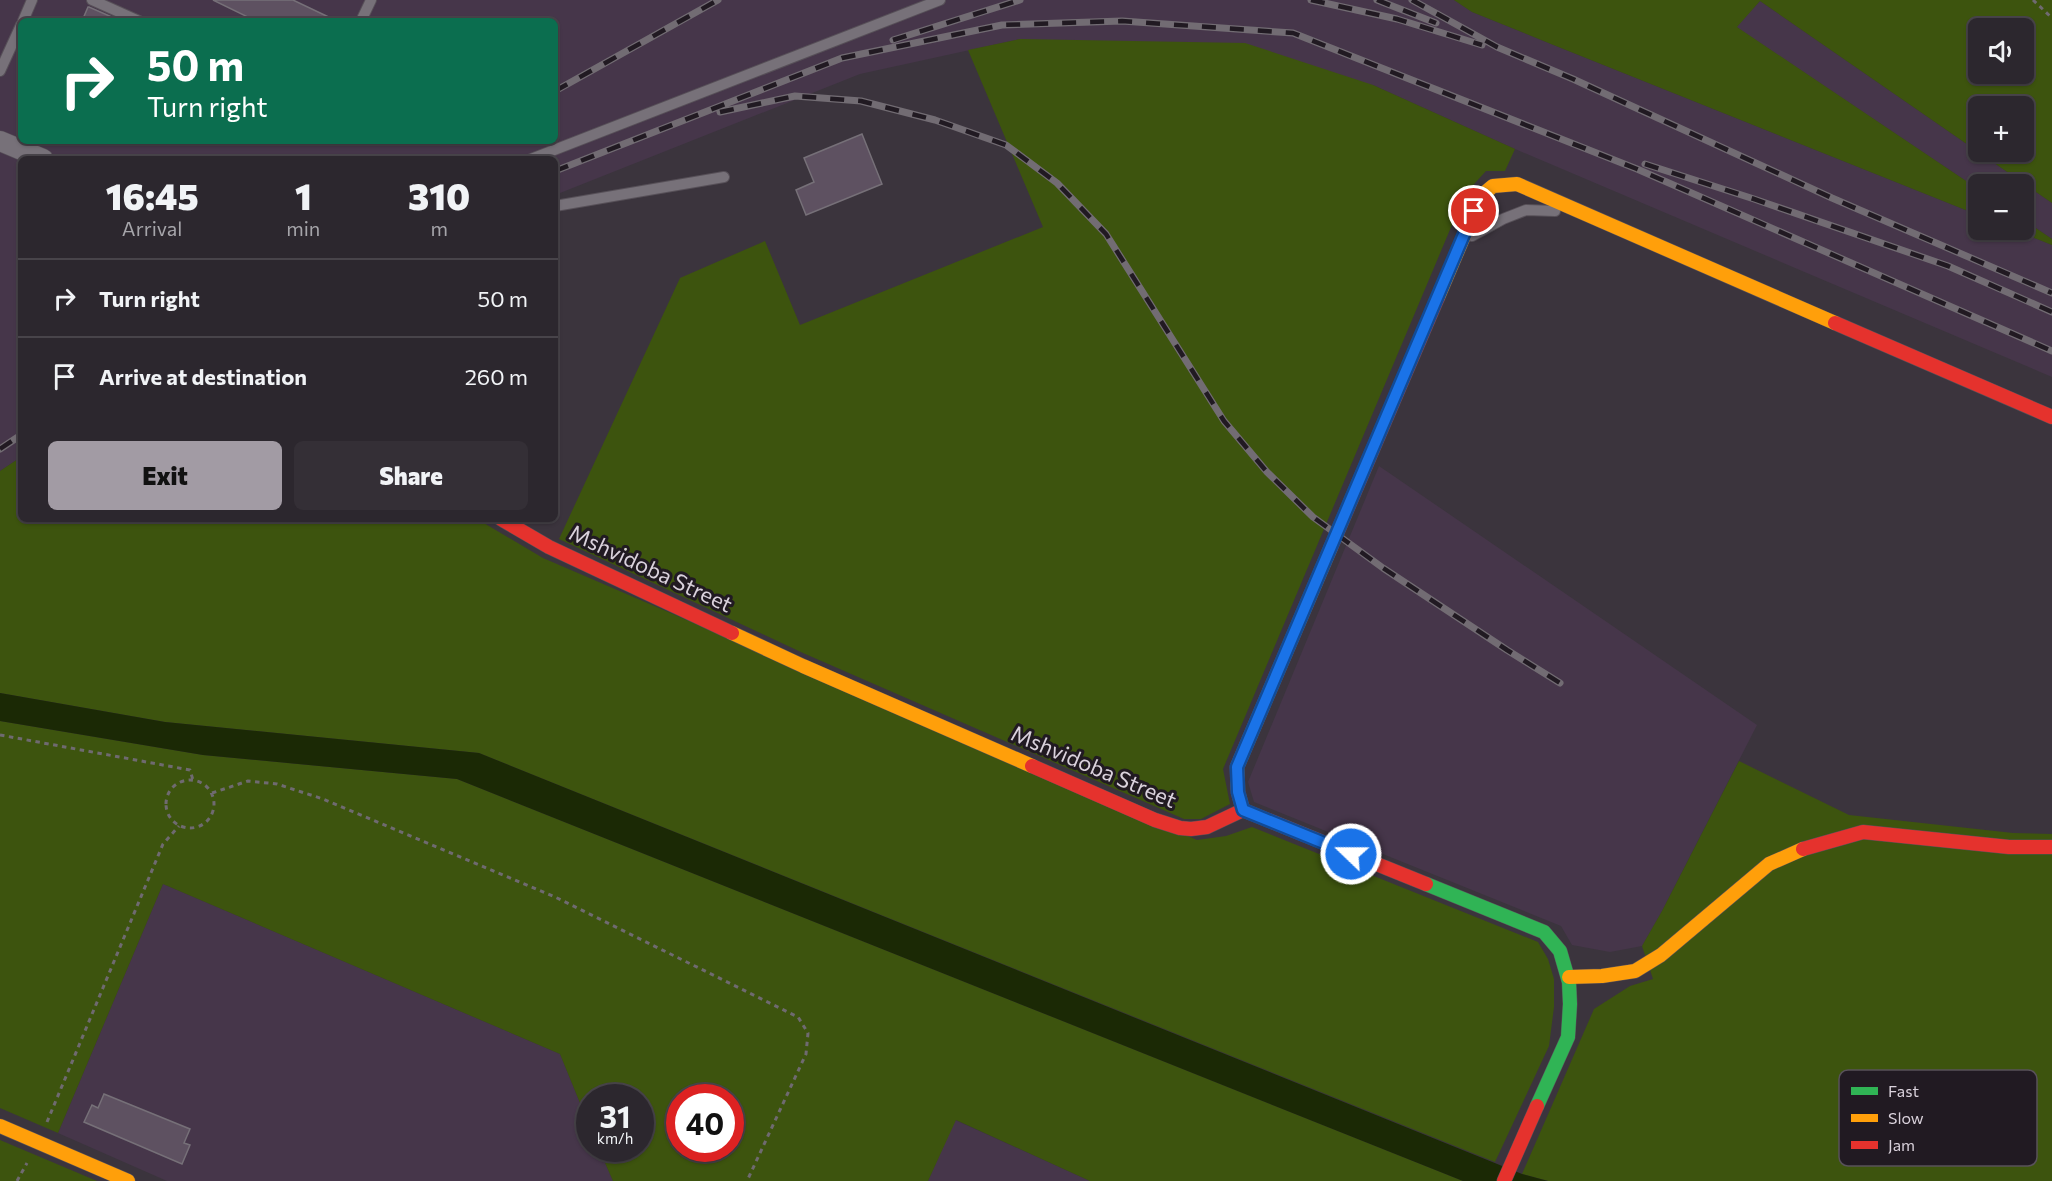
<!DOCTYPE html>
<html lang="en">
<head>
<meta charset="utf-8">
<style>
	:root { --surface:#2c272e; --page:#342f36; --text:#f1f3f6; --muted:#a6a5aa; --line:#48444a; --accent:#a29ba4 }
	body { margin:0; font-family:Commissioner,sans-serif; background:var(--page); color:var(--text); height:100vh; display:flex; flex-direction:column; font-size:22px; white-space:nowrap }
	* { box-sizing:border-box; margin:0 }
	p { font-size:20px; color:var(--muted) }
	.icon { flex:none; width:33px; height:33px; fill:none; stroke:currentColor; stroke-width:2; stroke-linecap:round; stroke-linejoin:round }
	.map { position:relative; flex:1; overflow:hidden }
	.sheet { position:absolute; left:18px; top:156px; width:540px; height:366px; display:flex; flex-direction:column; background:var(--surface); border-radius:9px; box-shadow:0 2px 4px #0004,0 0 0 2px var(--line) }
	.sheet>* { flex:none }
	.banner { position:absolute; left:18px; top:18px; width:540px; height:126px; border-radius:9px; box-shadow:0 2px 4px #0004,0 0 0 2px var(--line); background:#0b6e4f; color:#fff; overflow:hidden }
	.controls { position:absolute; left:1968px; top:18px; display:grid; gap:12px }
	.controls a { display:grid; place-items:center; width:66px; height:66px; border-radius:9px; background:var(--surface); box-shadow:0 2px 4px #0004,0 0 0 2px var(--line); font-size:30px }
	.speed { position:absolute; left:576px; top:1084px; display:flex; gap:12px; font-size:30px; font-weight:700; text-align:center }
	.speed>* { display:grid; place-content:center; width:78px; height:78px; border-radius:50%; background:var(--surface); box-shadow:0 2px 4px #0004,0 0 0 2px var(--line); line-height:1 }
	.speed small { font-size:15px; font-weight:400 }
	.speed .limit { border:9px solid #d22; background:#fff; color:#111 }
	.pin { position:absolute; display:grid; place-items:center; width:51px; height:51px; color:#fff; margin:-26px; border:3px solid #fff; border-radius:50%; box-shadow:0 2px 6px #0007 }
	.me { position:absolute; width:66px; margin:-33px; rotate:292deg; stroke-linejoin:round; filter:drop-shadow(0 0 4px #0008) }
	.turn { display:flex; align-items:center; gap:21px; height:126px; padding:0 30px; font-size:27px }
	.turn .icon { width:78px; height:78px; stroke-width:2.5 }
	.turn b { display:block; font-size:42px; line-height:51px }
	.eta { display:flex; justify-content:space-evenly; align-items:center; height:102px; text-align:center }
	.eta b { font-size:36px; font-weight:800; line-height:42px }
	.action { display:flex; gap:12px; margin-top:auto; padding:12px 30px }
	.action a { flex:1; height:69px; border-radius:9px; background:var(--accent); color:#111; font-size:24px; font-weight:800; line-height:69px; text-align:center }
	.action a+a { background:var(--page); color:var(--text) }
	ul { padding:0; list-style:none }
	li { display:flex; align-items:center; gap:18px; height:78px; padding:0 30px; border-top:2px solid var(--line) }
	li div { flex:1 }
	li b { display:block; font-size:22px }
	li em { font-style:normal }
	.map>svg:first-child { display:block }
</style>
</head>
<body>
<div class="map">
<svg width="2052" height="1181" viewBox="0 0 2052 1181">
	<rect width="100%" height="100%" fill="#3b343d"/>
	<path fill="#46364a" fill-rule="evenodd" d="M 0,0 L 1454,0 L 1472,12 L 1551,44 L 1978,215 L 1978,230 L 2014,230 L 2052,245 L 2052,377 L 1515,149 L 1373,85 L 1020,39 L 860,74 L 555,195 L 555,159 L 21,159 L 21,457 L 0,471 ZM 21,21 L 555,21 L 555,141 L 21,141 Z
		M 1760,1 L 2052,203 L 2052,239 L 2024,220 L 2024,184 L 1978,184 L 1978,189 L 1736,27 Z
		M 1379,466 L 1757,725 L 1662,911 L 1642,946 L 1610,952 L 1572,945 L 1561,926 L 1254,802 L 1248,782 Z
		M 163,884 L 560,1054 L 589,1125 L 590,1149 L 599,1149 L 613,1181 L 167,1181 L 58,1133 Z
		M 955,1120 L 1090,1181 L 928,1181 Z"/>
	<path fill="#3d540e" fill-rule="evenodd" d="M 1454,0 L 2052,0 L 2052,203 L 1760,1 L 1737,27 L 1978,189 L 1978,215 L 1551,44 L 1472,12 ZM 2024,28 L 2024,74 L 1978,74 L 1978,28 ZM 2024,106 L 2024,152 L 1978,152 L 1978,106 Z
		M 1020,39 L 1245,43 L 1373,85 L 1515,149 L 1505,171 L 1486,171 L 1465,194 L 1223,769 L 1230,804 L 1201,819 L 1184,819 L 803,653 L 559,539 L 680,278 L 765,241 L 800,325 L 1043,227 L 968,50 Z
		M 2024,220 L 2052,239 L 2052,245 L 2014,230 L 2024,230 Z
		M 21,457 L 21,519 L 477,519 L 543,558 L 1197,840 L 1226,836 L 1252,827 L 1538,942 L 1548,959 L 1554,979 L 1554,1007 L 1549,1046 L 1495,1162 L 479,753 L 165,722 L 0,693 L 0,471 Z
		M 0,721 L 203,755 L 457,779 L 1463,1181 L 1090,1181 L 956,1120 L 928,1181 L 613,1181 L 599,1149 L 640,1149 L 640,1098 L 590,1098 L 589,1125 L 560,1054 L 163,884 L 58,1133 L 0,1108 ZM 680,1098 L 730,1098 L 730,1149 L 680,1149 Z
		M 1739,761 L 1849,815 L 2013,833 L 2052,834 L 2052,1181 L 1548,1181 L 1522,1174 L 1594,1009 L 1630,986 L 1653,979 L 1642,946 L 1662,911 Z
		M 0,1140 L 97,1181 L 0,1181 Z"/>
	<path fill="#1b2905" d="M 0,693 L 165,722 L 479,753 L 1522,1174 L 1548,1181 L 1463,1181 L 457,779 L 203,755 L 0,721 Z"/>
	<path fill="#5e5161" stroke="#767078" stroke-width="1.5" d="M 213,0 L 293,0 L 337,21 L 256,21 Z
		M 88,7 L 89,7 L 121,21 L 82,21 Z
		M 862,134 L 882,184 L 806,215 L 796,190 L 814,182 L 804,158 Z
		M 104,1094 L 190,1129 L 184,1143 L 190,1145 L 182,1164 L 84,1122 L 92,1105 L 98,1108 Z"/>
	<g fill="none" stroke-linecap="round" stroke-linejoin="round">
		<g stroke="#575058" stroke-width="12">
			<path id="lane" d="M 92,0 L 139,21
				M 23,21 L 32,0
				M 361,21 L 371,0
				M 0,71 L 21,25
				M 531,159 L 940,0
				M 555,206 L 724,177
				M 1472,236 L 1503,219 L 1526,210 L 1555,211"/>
		</g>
		<g stroke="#575058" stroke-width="21">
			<path id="street" d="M 0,141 L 43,159"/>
		</g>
		<g stroke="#575058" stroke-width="15">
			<path id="fast" d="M 1426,884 L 1544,932 L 1560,951 L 1569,982 L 1570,1004 L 1568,1037 L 1537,1106"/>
		</g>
		<g stroke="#575058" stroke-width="15">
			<path id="slow" d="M 1438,297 L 1481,196 L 1493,186 L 1517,184 L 1835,323
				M 732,633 L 803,666 L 1032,766
				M 1243,810 L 1238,792 L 1237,767 L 1331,547
				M 1569,977 L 1602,976 L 1635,971 L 1661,955 L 1769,864 L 1803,849
				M 0,1126 L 128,1181"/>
		</g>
		<g stroke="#575058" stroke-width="15">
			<path id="jam" d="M 1835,323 L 2052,417
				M 501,519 L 549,547 L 732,633
				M 1331,547 L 1438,297
				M 1032,766 L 1155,820 L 1180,828 L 1191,829 L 1207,827 L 1243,810 L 1426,884
				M 1803,849 L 1863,832 L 2009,847 L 2052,847
				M 1504,1181 L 1537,1106"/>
		</g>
		<path stroke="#6f6a70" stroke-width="3" stroke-dasharray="4.5 4.5" stroke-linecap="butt" d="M 2033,0 L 2052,18
			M 0,735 L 190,770 L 193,780
			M166 804a24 24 0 1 1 48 0a24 24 0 1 1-48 0Z
			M 212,793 L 248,781 L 277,784 L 323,799 L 553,896 L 798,1017 L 808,1033 L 806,1054 L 747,1181
			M 47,1122 L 163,844 L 179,826
			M 17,1181 L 27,1163"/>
		<use href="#lane" stroke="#777179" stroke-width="10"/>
		<use href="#street" stroke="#777179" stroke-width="20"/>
		<use href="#fast" stroke="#30b455" stroke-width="14"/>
		<use href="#slow" stroke="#ff9f0a" stroke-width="14"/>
		<use href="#jam" stroke="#e5322d" stroke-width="14"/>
		<g stroke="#726c73" stroke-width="7">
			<path id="rail" d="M 1311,0 L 1397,19 L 1482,45
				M 1377,0 L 1436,23
				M 1412,0 L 1497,47 L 1573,79 L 1832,198 L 2052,293
				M 893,40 L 1020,0
				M 555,91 L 718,0
				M 720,112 L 795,96 L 861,101 L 935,120 L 1006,145 L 1057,183 L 1106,234 L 1224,421 L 1267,472 L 1313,517 L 1383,568 L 1507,650 L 1560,683
				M 1645,164 L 1754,199 L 1948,266 L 2052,312
				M 555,171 L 842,58 L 1002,25 L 1122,21 L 1293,33 L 1637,169 L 2052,351
				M 0,449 L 21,435"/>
		</g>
		<use href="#rail" stroke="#211a22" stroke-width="4.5" stroke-dasharray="14" stroke-linecap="butt"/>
	</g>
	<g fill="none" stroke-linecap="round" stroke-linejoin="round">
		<g stroke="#114b97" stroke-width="15">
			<path id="route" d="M 1351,854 L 1243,810 L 1238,792 L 1237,767 L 1474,211"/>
		</g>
		<use href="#route" stroke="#1a73e8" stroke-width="10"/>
	</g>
	<g text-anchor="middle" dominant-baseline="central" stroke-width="6" stroke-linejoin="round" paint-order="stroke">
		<g font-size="22" fill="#dad2dc" stroke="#211a22">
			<text transform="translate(651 568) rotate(25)">Mshvidoba Street</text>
			<text transform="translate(1094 766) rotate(23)">Mshvidoba Street</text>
		</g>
	</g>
	<rect x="1839" y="1070" width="198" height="96" rx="9" fill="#211a22" stroke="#58515a" stroke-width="1.5"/>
	<rect x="1851" y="1087" width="27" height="8" fill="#30b455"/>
	<rect x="1851" y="1114" width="27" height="8" fill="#ff9f0a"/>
	<rect x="1851" y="1141" width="27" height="8" fill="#e5322d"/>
	<g font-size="16" fill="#dad2dc">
		<text x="1888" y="1097">Fast</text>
		<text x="1888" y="1124">Slow</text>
		<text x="1888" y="1151">Jam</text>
	</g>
</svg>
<div class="controls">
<a><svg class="icon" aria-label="sound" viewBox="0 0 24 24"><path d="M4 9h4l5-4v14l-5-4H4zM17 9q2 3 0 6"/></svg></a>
<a>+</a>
<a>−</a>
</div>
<div class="speed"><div>31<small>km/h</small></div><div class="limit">40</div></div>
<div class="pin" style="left:1474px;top:211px;background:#d93025"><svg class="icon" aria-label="arrive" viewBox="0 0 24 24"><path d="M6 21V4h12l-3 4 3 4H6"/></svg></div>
<svg class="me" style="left:1351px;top:854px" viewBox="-20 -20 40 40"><circle r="17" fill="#1a73e8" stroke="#fff" stroke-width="3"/><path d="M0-11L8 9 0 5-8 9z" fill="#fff"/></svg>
<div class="banner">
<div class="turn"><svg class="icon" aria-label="right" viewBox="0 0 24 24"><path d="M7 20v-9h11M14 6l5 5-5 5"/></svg><div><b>50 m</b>Turn right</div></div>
</div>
<section class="sheet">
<div class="eta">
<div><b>16:45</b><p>Arrival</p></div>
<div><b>1</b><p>min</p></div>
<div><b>310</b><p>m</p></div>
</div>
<ul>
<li><svg class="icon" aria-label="right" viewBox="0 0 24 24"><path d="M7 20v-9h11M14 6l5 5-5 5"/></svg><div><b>Turn right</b></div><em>50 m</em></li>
<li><svg class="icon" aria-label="arrive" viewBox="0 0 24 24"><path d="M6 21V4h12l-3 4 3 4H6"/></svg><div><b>Arrive at destination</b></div><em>260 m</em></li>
</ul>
<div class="action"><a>Exit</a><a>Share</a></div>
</section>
</div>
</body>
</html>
